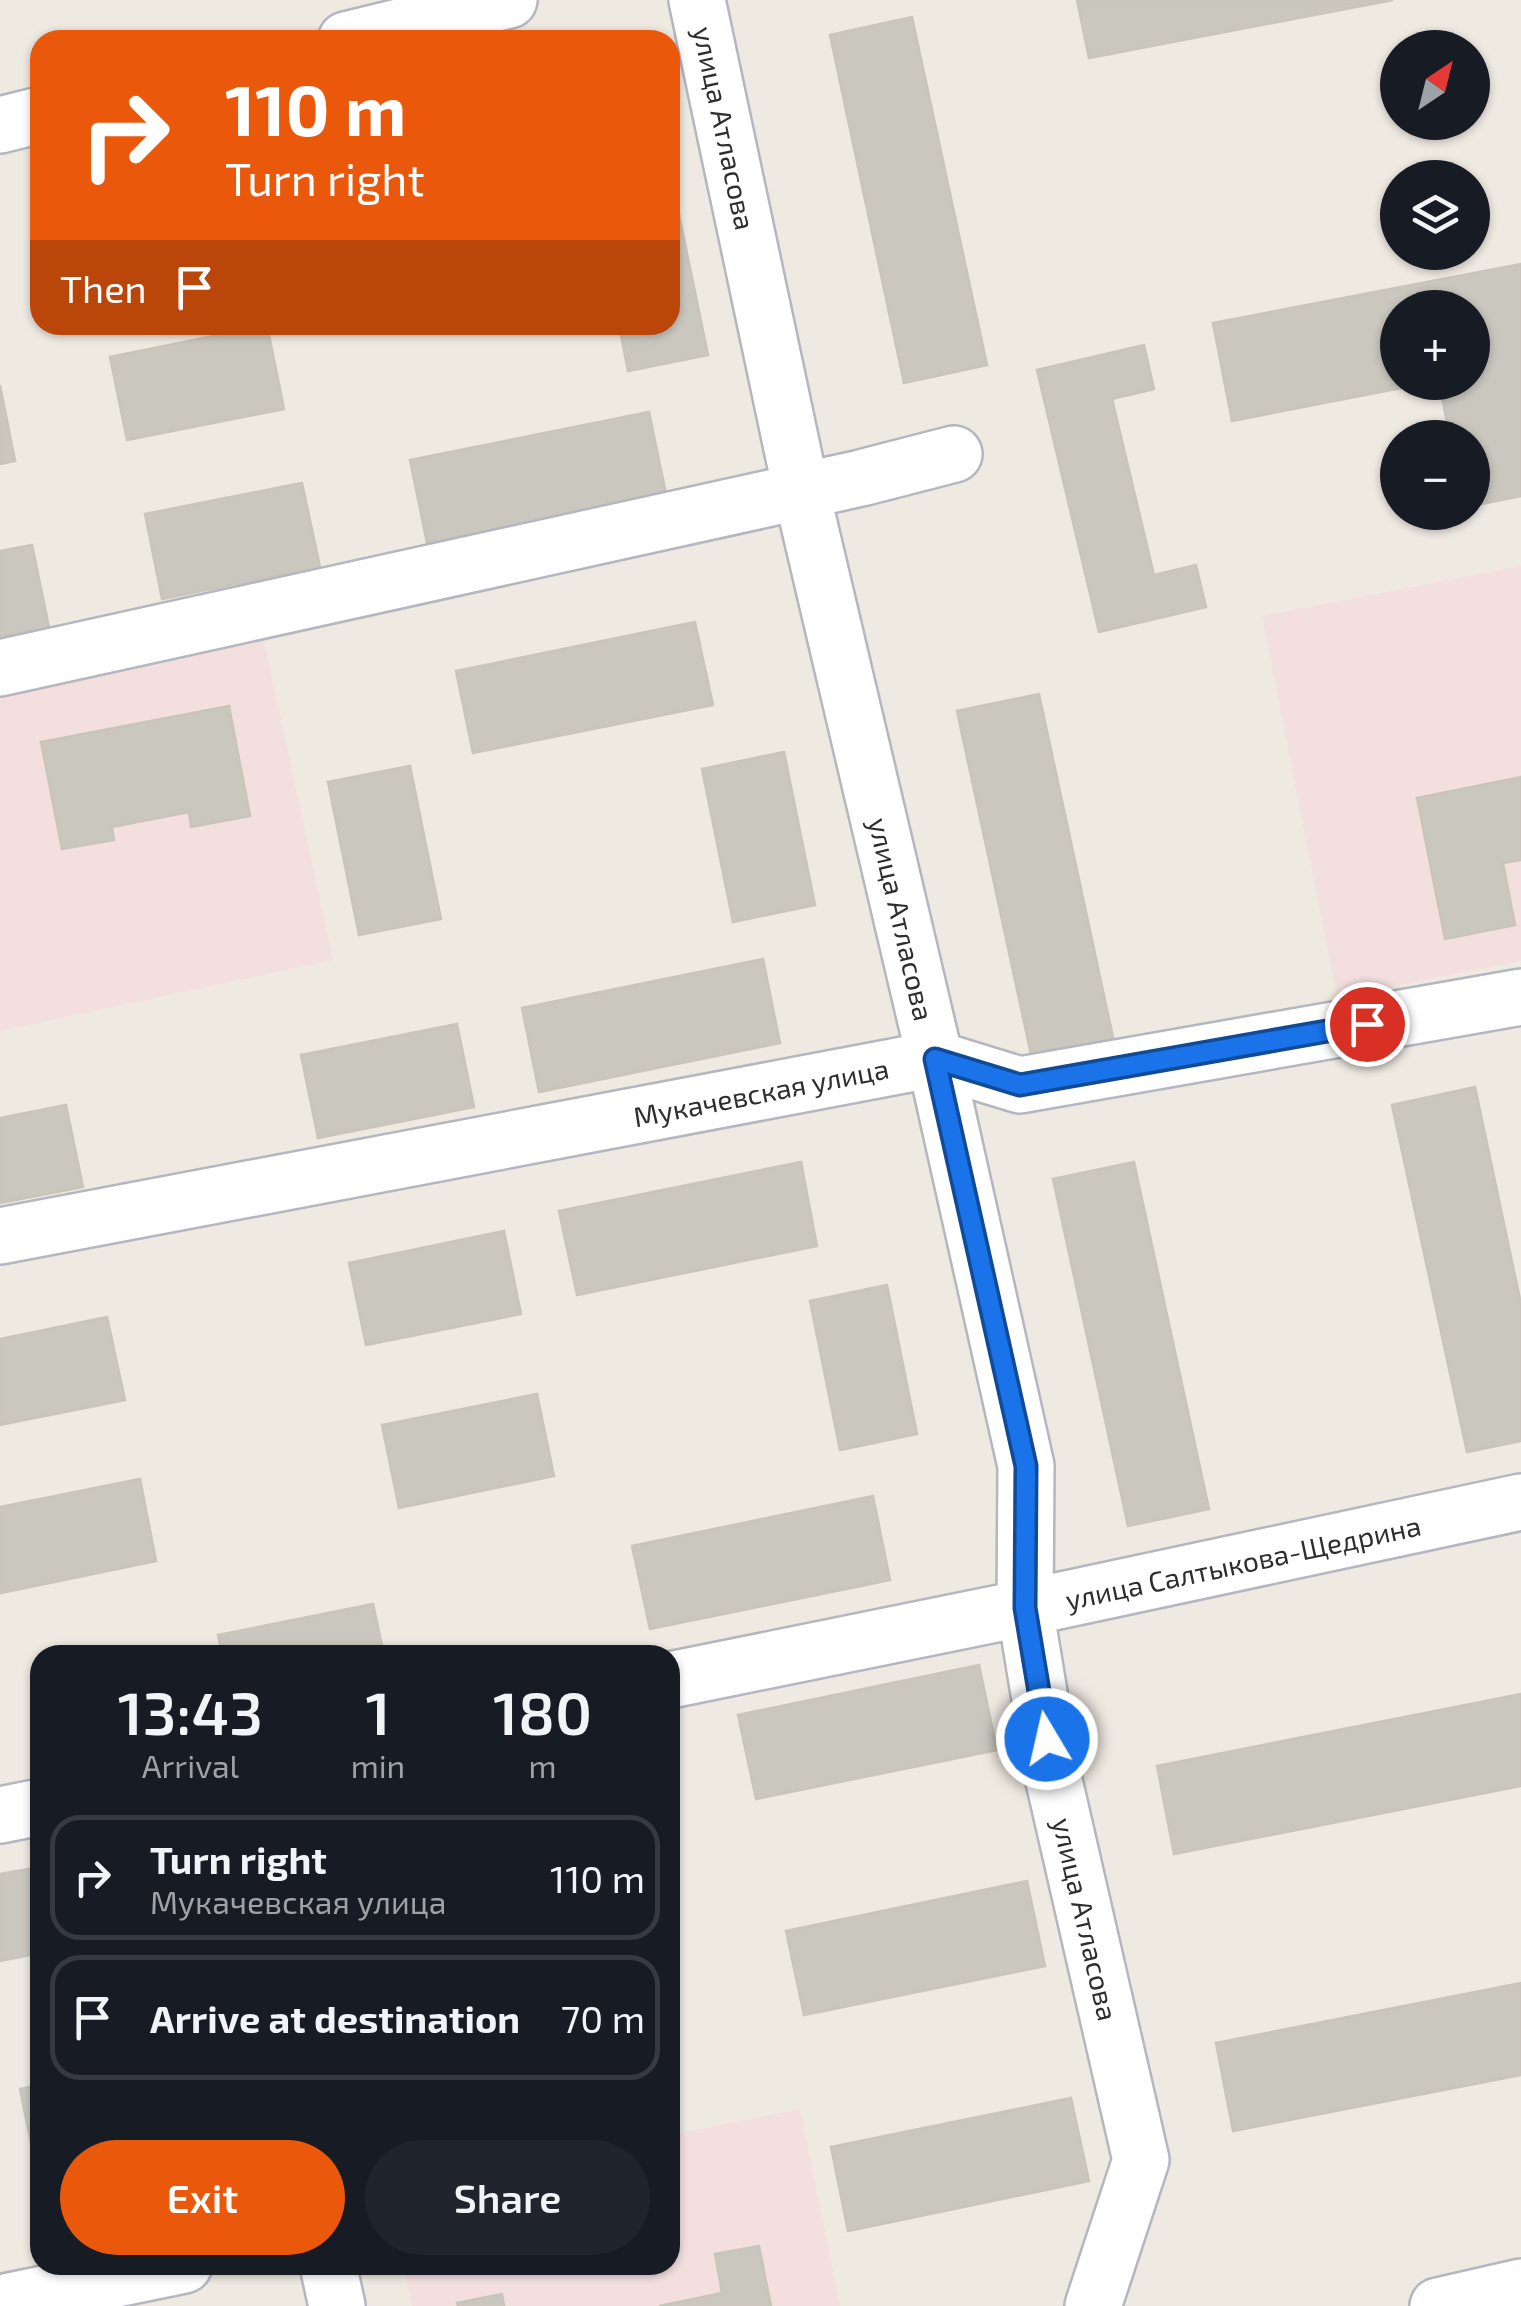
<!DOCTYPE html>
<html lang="en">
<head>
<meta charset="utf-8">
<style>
	:root { --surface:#171b24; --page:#20242c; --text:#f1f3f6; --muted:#9ea1a6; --line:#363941; --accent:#ea580c }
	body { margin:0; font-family:"Exo 2",sans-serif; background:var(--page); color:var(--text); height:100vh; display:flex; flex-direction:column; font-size:38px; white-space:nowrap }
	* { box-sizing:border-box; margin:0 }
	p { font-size:32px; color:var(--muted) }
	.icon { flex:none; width:55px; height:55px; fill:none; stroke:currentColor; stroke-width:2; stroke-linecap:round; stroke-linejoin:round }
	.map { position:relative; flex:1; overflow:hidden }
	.side { position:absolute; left:30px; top:1645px; width:650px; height:630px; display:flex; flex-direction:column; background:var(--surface); border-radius:30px; box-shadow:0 2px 8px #0004 }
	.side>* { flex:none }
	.banner { position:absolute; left:30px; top:30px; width:650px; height:305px; border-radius:30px; box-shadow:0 2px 8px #0004; background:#ea580c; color:#fff; overflow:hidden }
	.needle { width:65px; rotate:35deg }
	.fabs { position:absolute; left:1380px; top:30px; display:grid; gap:20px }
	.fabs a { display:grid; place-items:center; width:110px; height:110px; border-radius:50%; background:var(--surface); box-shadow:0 2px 8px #0004; font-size:50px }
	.pin { position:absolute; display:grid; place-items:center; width:85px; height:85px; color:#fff; margin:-42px; border:5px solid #fff; border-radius:50%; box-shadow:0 2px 10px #0007 }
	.me { position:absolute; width:110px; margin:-55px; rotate:351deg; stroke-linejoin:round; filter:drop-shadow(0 0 8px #0008) }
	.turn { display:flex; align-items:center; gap:35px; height:210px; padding:0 30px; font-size:45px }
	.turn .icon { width:130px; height:130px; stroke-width:2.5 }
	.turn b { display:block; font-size:70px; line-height:85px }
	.then { display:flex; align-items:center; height:95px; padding:0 30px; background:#0003; gap:20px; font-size:38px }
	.eta { display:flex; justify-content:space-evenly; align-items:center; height:170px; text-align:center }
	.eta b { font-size:60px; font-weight:600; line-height:70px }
	.primary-button { display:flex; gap:20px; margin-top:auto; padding:20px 30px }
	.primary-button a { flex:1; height:115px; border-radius:60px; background:var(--accent); color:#fff; font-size:40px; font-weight:600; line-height:115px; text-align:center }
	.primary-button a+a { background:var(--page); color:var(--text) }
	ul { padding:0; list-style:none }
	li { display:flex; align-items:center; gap:30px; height:125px; margin:0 20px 15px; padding:0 10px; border:5px solid var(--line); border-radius:30px }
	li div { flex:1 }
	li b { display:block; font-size:38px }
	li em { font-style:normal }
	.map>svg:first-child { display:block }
</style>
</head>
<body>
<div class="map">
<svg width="1521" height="2306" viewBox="0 0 1521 2306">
	<rect width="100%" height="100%" fill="#eee9e1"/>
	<path fill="#f4dfdf" d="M 1521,566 L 1521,961 L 1337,997 L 1262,616 Z
		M 261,627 L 333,960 L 0,1031 L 0,683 Z
		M 800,2109 L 840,2306 L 412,2306 L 403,2265 L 670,2265 L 670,2135 Z"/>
	<path fill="#cac7bf" stroke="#cac5ba" stroke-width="2.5" d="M 1077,0 L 1393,0 L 1089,58 Z
		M 912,17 L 987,365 L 904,383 L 830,35 Z
		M 677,205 L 708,355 L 628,371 L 619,325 L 670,325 L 670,206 Z
		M 1521,264 L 1521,496 L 1472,506 L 1472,438 L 1450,438 L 1439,382 L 1472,382 L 1472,308 L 1398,308 L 1398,382 L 1432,382 L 1232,421 L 1213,323 Z
		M 267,325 L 284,409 L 127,440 L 110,357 Z
		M 1144,345 L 1154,389 L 1112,399 L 1154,575 L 1196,565 L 1206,607 L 1099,632 L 1037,370 Z
		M 0,385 L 15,461 L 0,464 Z
		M 649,412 L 666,494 L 427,543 L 410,460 Z
		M 302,483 L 320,567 L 162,599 L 145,514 Z
		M 32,545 L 49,627 L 0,636 L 0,551 Z
		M 695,622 L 713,705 L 473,753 L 456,671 Z
		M 1039,694 L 1114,1042 L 1032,1059 L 957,711 Z
		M 229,706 L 250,816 L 191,827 L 189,812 L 112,827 L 114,840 L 62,849 L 41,742 Z
		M 784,752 L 815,905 L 733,922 L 702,769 Z
		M 410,766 L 441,919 L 359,935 L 328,782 Z
		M 1521,777 L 1521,860 L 1503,863 L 1515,925 L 1445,939 L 1417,798 Z
		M 763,959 L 780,1043 L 539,1092 L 522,1008 Z
		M 457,1024 L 474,1107 L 318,1138 L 301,1055 Z
		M 1475,1087 L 1521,1304 L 1521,1441 L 1467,1452 L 1392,1105 Z
		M 66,1105 L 83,1187 L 0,1203 L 0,1118 Z
		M 801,1162 L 817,1246 L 577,1295 L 559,1211 Z
		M 1134,1162 L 1209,1509 L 1128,1526 L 1053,1179 Z
		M 504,1231 L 521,1314 L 366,1345 L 349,1263 Z
		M 887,1285 L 917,1434 L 840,1450 L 810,1301 Z
		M 107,1317 L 125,1400 L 0,1425 L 0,1339 Z
		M 537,1394 L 554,1476 L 399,1508 L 382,1425 Z
		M 140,1479 L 156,1561 L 1,1593 L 0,1507 Z
		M 873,1496 L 890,1580 L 650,1629 L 632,1546 Z
		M 373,1604 L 384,1655 L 222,1655 L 218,1635 Z
		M 979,1665 L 997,1750 L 756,1799 L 738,1715 Z
		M 1521,1694 L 1521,1786 L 1174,1854 L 1157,1766 Z
		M 40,1867 L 40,1953 L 0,1961 L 0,1874 Z
		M 1027,1881 L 1045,1966 L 804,2015 L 786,1931 Z
		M 1521,1983 L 1521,2075 L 1233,2131 L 1216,2043 Z
		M 40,2085 L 40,2172 L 37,2173 L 20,2089 Z
		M 1071,2098 L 1089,2181 L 848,2231 L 831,2147 Z
		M 759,2246 L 771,2306 L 659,2306 L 722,2293 L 715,2254 Z
		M 502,2294 L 504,2306 L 458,2306 L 457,2303 Z"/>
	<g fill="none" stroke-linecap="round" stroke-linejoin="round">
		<g stroke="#b4b6c0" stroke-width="60">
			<path id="minor" d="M 697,0 L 801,490 L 935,1059 L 1026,1466 L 1025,1608 L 1052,1772 L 1141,2160 L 1093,2306
				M 346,40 L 509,0
				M 0,125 L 40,115
				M 0,668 L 861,478 L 954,454
				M 0,1236 L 935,1059 L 1020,1085 L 1521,997
				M 670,1680 L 1025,1608 L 1521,1502
				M 0,1815 L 40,1807
				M 328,2265 L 337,2306
				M 0,2303 L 184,2265
				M 1438,2306 L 1521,2287"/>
		</g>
		<use href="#minor" stroke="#fff" stroke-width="55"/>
	</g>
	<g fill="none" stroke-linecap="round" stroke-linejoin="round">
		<g stroke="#114b97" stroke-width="25">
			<path id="route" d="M 1047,1739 L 1025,1608 L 1026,1466 L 935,1059 L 1020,1085 L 1367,1024"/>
		</g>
		<use href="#route" stroke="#1a73e8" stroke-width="18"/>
	</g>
	<g text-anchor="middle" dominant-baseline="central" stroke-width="9" stroke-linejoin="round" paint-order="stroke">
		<g font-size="28" fill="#2e2e2e" stroke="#fff">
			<text transform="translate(725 128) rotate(78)">улица Атласова</text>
			<text transform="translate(902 919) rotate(77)">улица Атласова</text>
			<text transform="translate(761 1092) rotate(-11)">Мукачевская улица</text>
			<text transform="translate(1243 1562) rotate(-12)">улица Салтыкова-Щедрина</text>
			<text transform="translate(1086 1919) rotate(77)">улица Атласова</text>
		</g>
	</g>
</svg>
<div class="fabs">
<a><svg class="needle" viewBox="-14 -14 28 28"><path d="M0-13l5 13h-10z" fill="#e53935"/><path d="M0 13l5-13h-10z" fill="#9ea1a6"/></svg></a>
<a><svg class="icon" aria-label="layers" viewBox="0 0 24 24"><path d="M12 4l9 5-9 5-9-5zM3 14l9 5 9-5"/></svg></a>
<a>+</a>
<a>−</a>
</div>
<div class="pin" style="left:1367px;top:1024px;background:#d93025"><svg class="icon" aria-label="arrive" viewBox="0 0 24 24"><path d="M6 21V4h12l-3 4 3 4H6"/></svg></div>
<svg class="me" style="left:1047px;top:1739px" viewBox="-20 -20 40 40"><circle r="17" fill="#1a73e8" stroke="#fff" stroke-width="3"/><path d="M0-11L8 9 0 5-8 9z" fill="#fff"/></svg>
<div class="banner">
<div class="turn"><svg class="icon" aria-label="right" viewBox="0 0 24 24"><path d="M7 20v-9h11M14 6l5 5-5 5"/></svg><div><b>110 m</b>Turn right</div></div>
<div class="then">Then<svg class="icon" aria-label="arrive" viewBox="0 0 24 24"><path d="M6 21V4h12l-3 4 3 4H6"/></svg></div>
</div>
<section class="side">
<div class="eta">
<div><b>13:43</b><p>Arrival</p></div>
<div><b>1</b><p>min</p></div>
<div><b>180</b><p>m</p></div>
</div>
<ul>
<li><svg class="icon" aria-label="right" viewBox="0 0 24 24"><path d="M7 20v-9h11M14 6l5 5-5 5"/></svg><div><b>Turn right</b><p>Мукачевская улица</p></div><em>110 m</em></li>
<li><svg class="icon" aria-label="arrive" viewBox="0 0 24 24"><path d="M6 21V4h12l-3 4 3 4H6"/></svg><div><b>Arrive at destination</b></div><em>70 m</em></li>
</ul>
<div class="primary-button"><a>Exit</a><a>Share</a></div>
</section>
</div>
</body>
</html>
